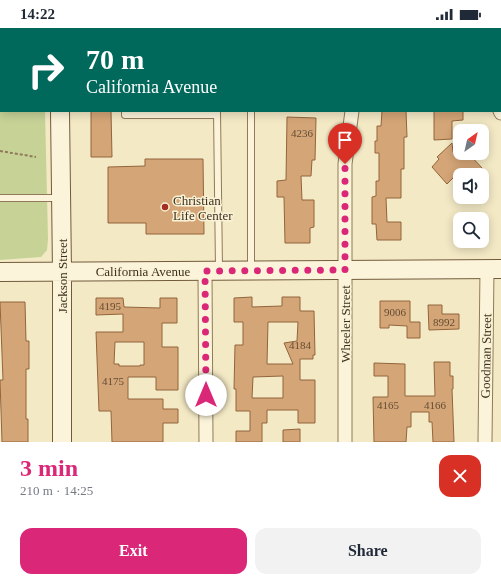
<!DOCTYPE html>
<html lang="en">
<head>
<meta charset="utf-8">
<style>
	:root { --surface:#fff; --page:#f2f2f3; --text:#1f2937; --muted:#747a83; --accent:#db2777 }
	body { margin:0; font-family:Georgia,serif; background:var(--page); color:var(--text); height:100vh; display:flex; flex-direction:column; font-size:15px; white-space:nowrap }
	* { box-sizing:border-box; margin:0 }
	p { font-size:13px; color:var(--muted) }
	.icon { flex:none; width:22px; height:22px; fill:none; stroke:currentColor; stroke-width:2; stroke-linecap:round; stroke-linejoin:round }
	.map { position:relative; height:414px; overflow:hidden }
	.drawer { display:flex; flex-direction:column; background:var(--surface); flex:1 }
	.drawer>* { flex:none }
	.guide { position:absolute; left:0px; top:0px; width:501px; height:84px; box-shadow:0 2px 10px #0003; background:#00695c; color:#fff; overflow:hidden }
	.needle { width:26px; rotate:34deg }
	.tools { position:absolute; left:453px; top:96px; display:grid; gap:8px }
	.tools a { display:grid; place-items:center; width:36px; height:36px; border-radius:8px; background:var(--surface); box-shadow:0 2px 10px #0003; font-size:20px }
	.pin { position:absolute; display:grid; place-items:center; width:34px; height:34px; color:#fff; margin:-41px -17px; border-radius:50% 50% 50% 0; rotate:-45deg; box-shadow:0 0 4px #0007 }
	.pin .icon { rotate:45deg }
	.me { position:absolute; width:44px; margin:-22px; rotate:0deg; stroke-linejoin:round; filter:drop-shadow(0 0 3px #0008) }
	.turn { display:flex; align-items:center; gap:14px; height:84px; padding:0 20px; font-size:18px }
	.turn .icon { width:52px; height:52px; stroke-width:2.5 }
	.turn b { display:block; font-size:28px; line-height:34px }
	.round { display:grid; place-items:center; flex:none; width:42px; height:42px; border-radius:12px; background:var(--page) }
	.overview { display:flex; align-items:center; justify-content:space-between; height:68px; padding:0 20px }
	h1 { font-size:24px; font-weight:700; line-height:30px; color:var(--accent) }
	.cta { display:flex; gap:8px; margin-top:auto; padding:8px 20px }
	.cta a { flex:1; height:46px; border-radius:12px; background:var(--accent); color:#fff; font-size:16px; font-weight:700; line-height:46px; text-align:center }
	.cta a+a { background:var(--page); color:var(--text) }
	.status { display:flex; justify-content:space-between; align-items:center; height:28px; padding:0 20px; background:var(--surface); direction:ltr }
	.status svg { height:11px; fill:currentColor }
	.map>svg:first-child { display:block }
</style>
</head>
<body>
<div class="status"><b>14:22</b><svg viewBox="0 0 49 12"><path d="M0 12V9h3v3zM5 12V6h3v6zM10 12V3h3v9zM15 12V0h3v12zM26 1h20v11H26zM47 4h2v5h-2z"/></svg></div>
<div class="map">
<svg width="501" height="414" viewBox="0 0 501 414">
	<rect width="100%" height="100%" fill="#f3e9c5"/>
	<path fill="#c7d297" d="M 0,0 L 44,0 L 1,1 L 1,83 L 45,83 L 48,211 L 47,222 L 41,229 L 0,232 Z"/>
	<path fill="#d4a577" stroke="#92653c" fill-rule="evenodd" d="M 91,83 L 111,83 L 112,129 L 91,129 Z
		M 382,83 L 406,83 L 407,109 L 404,109 L 404,141 L 401,141 L 401,170 L 386,170 L 387,194 L 401,194 L 401,212 L 377,212 L 376,196 L 372,196 L 372,169 L 376,168 L 376,153 L 379,153 L 379,125 L 375,125 L 375,113 L 377,113 L 377,98 L 381,98 Z
		M 434,83 L 463,83 L 463,92 L 452,93 L 452,111 L 434,112 Z
		M 287,89 L 316,90 L 315,132 L 312,132 L 311,148 L 301,148 L 302,172 L 314,172 L 314,199 L 310,200 L 310,215 L 285,215 L 284,169 L 277,169 L 277,153 L 286,152 Z
		M 452,115 L 453,124 L 460,117 L 460,125 L 468,125 L 483,141 L 476,147 L 460,147 L 457,152 L 454,149 L 447,156 L 432,139 L 439,131 L 437,129 Z
		M 145,131 L 203,131 L 204,206 L 146,206 L 146,195 L 108,195 L 108,139 L 145,138 Z
		M 252,269 L 252,279 L 282,278 L 282,269 L 300,269 L 300,283 L 314,283 L 315,327 L 313,327 L 313,331 L 300,331 L 300,352 L 315,352 L 315,395 L 298,395 L 298,382 L 267,382 L 267,395 L 262,395 L 262,414 L 236,414 L 236,403 L 250,403 L 250,383 L 236,383 L 236,361 L 234,361 L 235,317 L 243,317 L 243,294 L 234,294 L 234,270 ZM 268,294 L 298,294 L 297,313 L 284,315 L 293,336 L 267,336 ZM 283,348 L 283,370 L 252,370 L 253,349 Z
		M 96,270 L 123,270 L 124,279 L 160,280 L 160,270 L 177,270 L 177,295 L 162,295 L 162,319 L 178,319 L 178,362 L 156,362 L 156,349 L 128,349 L 128,371 L 163,371 L 163,381 L 178,381 L 178,395 L 163,395 L 163,414 L 112,414 L 111,383 L 99,383 L 96,304 L 123,304 L 123,286 L 96,287 ZM 115,314 L 144,314 L 144,337 L 140,337 L 140,338 L 119,338 L 119,336 L 114,336 Z
		M 380,273 L 410,273 L 410,294 L 420,294 L 420,310 L 407,310 L 407,298 L 389,297 L 389,300 L 380,300 Z
		M 0,274 L 25,274 L 26,313 L 29,313 L 29,341 L 26,341 L 26,391 L 28,391 L 28,414 L 2,414 L 0,352 L 3,352 Z
		M 428,277 L 442,277 L 442,286 L 459,286 L 459,301 L 429,302 Z
		M 434,334 L 450,334 L 450,348 L 453,348 L 453,361 L 452,361 L 454,414 L 433,414 L 432,394 L 429,394 L 429,384 L 411,384 L 411,399 L 407,399 L 406,414 L 374,414 L 373,369 L 388,369 L 388,348 L 374,348 L 374,335 L 405,336 L 405,368 L 435,368 Z
		M 300,401 L 300,414 L 283,414 L 283,402 Z"/>
	<g fill="none" stroke-linecap="round" stroke-linejoin="round">
		<g stroke="#907a59" stroke-width="8">
			<path id="lane" d="M 125,83 L 125,87 L 217,87
				M 217,83 L 219,241
				M 251,83 L 251,241
				M 0,170 L 60,170"/>
		</g>
		<g stroke="#907a59" stroke-width="15">
			<path id="street" d="M 356,0 L 356,1
				M 498,0 L 498,1
				M 500,83 L 501,85
				M 205,243 L 206,414
				M 345,414 L 345,136 L 352,83
				M 485,414 L 487,241"/>
		</g>
		<g stroke="#725b3c" stroke-width="20">
			<path id="secondary" d="M 59,0 L 59,1
				M 60,83 L 62,244 L 62,414
				M 0,244 L 501,241"/>
		</g>
		<path stroke="#907a59" stroke-width="2" stroke-dasharray="3 2" stroke-linecap="butt" d="M 5,1 L 5,0
			M 0,75 L 1,73
			M 0,123 L 36,129"/>
		<use href="#lane" stroke="#fcf4da" stroke-width="6"/>
		<use href="#street" stroke="#fcf4da" stroke-width="13"/>
		<use href="#secondary" stroke="#fcf4da" stroke-width="18"/>
	</g>
	<g fill="none" stroke-linecap="round" stroke-linejoin="round">
		<path stroke="#db2777" stroke-width="7" stroke-dasharray="0 12.6" d="M 206,367 L 205,243 L 345,242 L 345,136"/>
	</g>
	<circle fill="#a52c22" stroke="#f9f2d6" stroke-width="1.5" cx="165" cy="179" r="4"/>
	<g text-anchor="middle" dominant-baseline="central" stroke-width="3" stroke-linejoin="round" paint-order="stroke">
		<g font-size="11" fill="#644d34">
			<text x="302" y="105">4236</text>
			<text x="110" y="278">4195</text>
			<text x="395" y="284">9006</text>
			<text x="444" y="294">8992</text>
			<text x="300" y="317">4184</text>
			<text x="113" y="353">4175</text>
			<text x="388" y="377">4165</text>
			<text x="435" y="377">4166</text>
		</g>
		<g font-size="13" fill="#3f301e" stroke="#f9f2d6" text-anchor="start">
			<text x="173" y="172">Christian<tspan x="173" dy="15">Life Center</tspan></text>
		</g>
		<g font-size="13" fill="#3f301e" stroke="#f9f2d6">
			<text x="143" y="243">California Avenue</text>
			<text transform="translate(62 248) rotate(-90)">Jackson Street</text>
			<text transform="translate(345 296) rotate(-90)">Wheeler Street</text>
			<text transform="translate(486 328) rotate(-89)">Goodman Street</text>
		</g>
	</g>
</svg>
<div class="tools">
<a><svg class="needle" viewBox="-14 -14 28 28"><path d="M0-13l5 13h-10z" fill="#e53935"/><path d="M0 13l5-13h-10z" fill="#747a83"/></svg></a>
<a><svg class="icon" aria-label="sound" viewBox="0 0 24 24"><path d="M4 9h4l5-4v14l-5-4H4zM17 9q2 3 0 6"/></svg></a>
<a><svg class="icon" aria-label="search" viewBox="0 0 24 24"><circle cx="10" cy="10" r="6"/><path d="M15 15l6 6"/></svg></a>
</div>
<div class="pin" style="left:345px;top:136px;background:#d93025"><svg class="icon" aria-label="arrive" viewBox="0 0 24 24"><path d="M6 21V4h12l-3 4 3 4H6"/></svg></div>
<svg class="me" style="left:206px;top:367px" viewBox="-20 -20 40 40"><circle r="19" fill="#fff"/><path d="M0-13L10 11 0 6-10 11z" fill="#db2777"/></svg>
<div class="guide">
<div class="turn"><svg class="icon" aria-label="right" viewBox="0 0 24 24"><path d="M7 20v-9h11M14 6l5 5-5 5"/></svg><div><b>70 m</b>California Avenue</div></div>
</div>
</div>
<section class="drawer">
<div class="overview"><div><h1>3 min</h1><p>210 m · 14:25</p></div><a class="round" style="background:#d93025;color:#fff"><svg class="icon" aria-label="close" viewBox="0 0 24 24"><path d="M6 6l12 12M18 6L6 18"/></svg></a></div>
<div class="cta"><a>Exit</a><a>Share</a></div>
</section>
</body>
</html>
